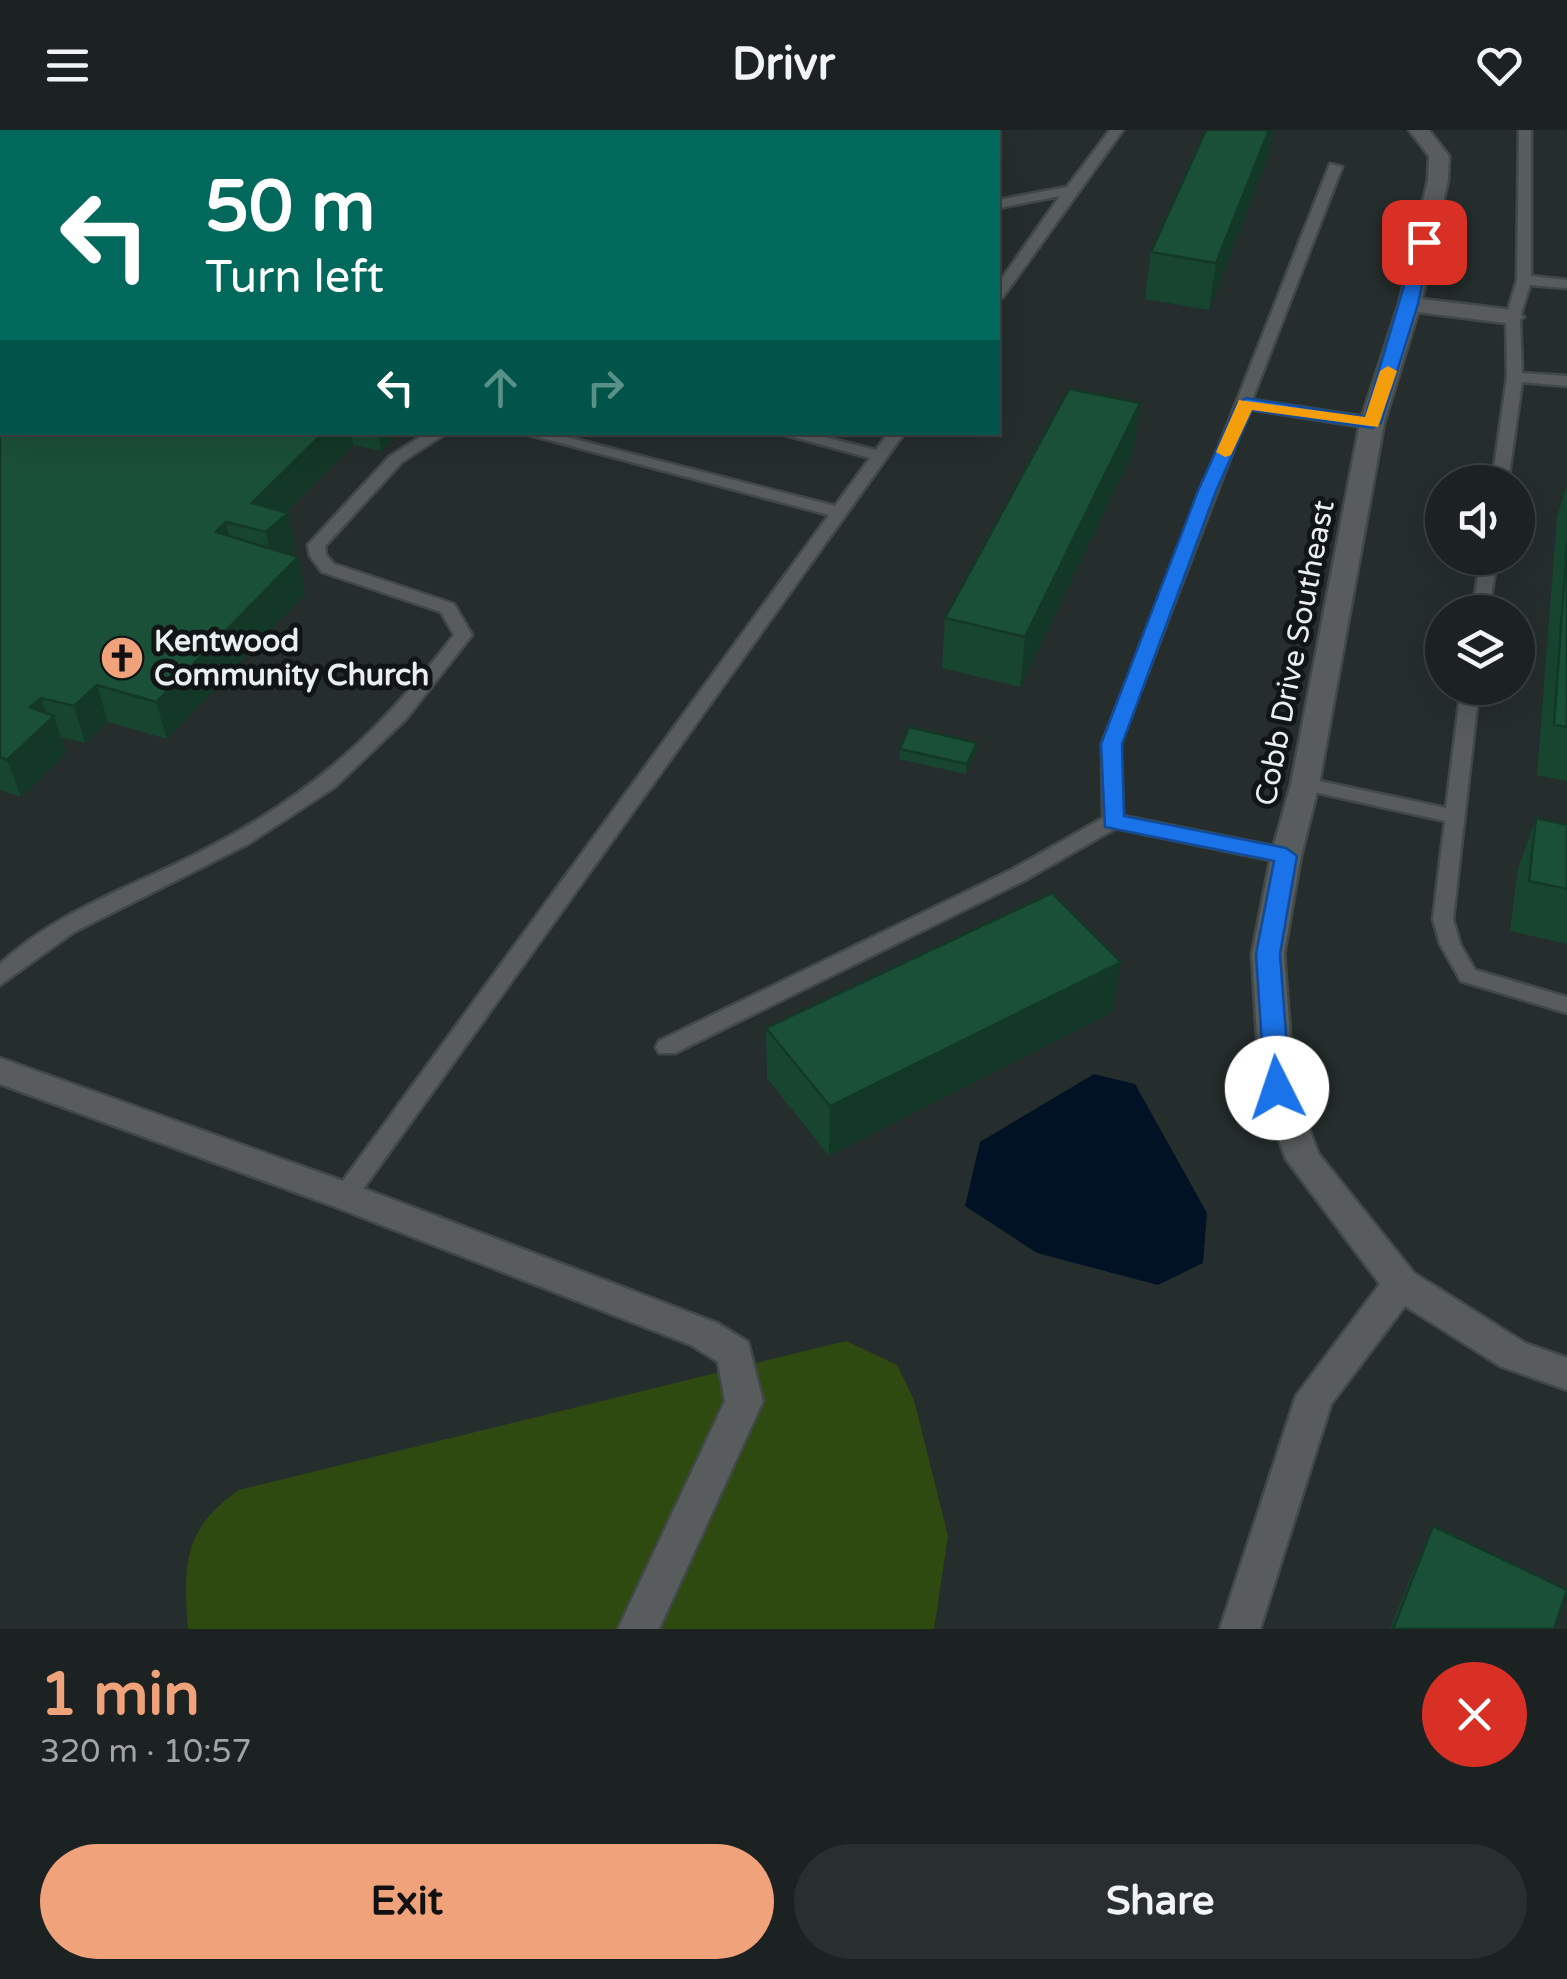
<!DOCTYPE html>
<html lang="en">
<head>
<meta charset="utf-8">
<style>
	:root { --surface:#1c2222; --page:#292f2f; --text:#f1f3f6; --muted:#a0a4a5; --line:#3a3f40; --accent:#f0a27a }
	body { margin:0; font-family:"Varela Round",sans-serif; background:var(--page); color:var(--text); height:100vh; display:flex; flex-direction:column; font-size:38px; white-space:nowrap }
	* { box-sizing:border-box; margin:0 }
	p { font-size:32px; color:var(--muted) }
	.icon { flex:none; width:55px; height:55px; fill:none; stroke:currentColor; stroke-width:2; stroke-linecap:round; stroke-linejoin:round }
	.map { position:relative; height:1499px; overflow:hidden }
	.sheet { display:flex; flex-direction:column; background:var(--surface); flex:1 }
	.sheet>* { flex:none }
	.hud { position:absolute; left:0px; top:0px; width:1000px; height:305px; box-shadow:0 10px 40px #0002,0 0 0 2px var(--line); background:#00695c; color:#fff; overflow:hidden }
	.tools { position:absolute; left:1425px; top:335px; display:grid; gap:20px }
	.tools a { display:grid; place-items:center; width:110px; height:110px; border-radius:50%; background:var(--surface); box-shadow:0 10px 40px #0002,0 0 0 2px var(--line); font-size:50px }
	.pin { position:absolute; display:grid; place-items:center; width:85px; height:85px; color:#fff; margin:-42px; border-radius:20px; box-shadow:0 5px 15px #0006 }
	.me { position:absolute; width:110px; margin:-55px; rotate:356deg; stroke-linejoin:round; filter:drop-shadow(0 0 8px #0008) }
	.turn { display:flex; align-items:center; gap:35px; height:210px; padding:0 40px; font-size:45px }
	.turn .icon { width:130px; height:130px; stroke-width:2.5 }
	.turn b { display:block; font-size:70px; line-height:85px }
	.lanes { display:flex; align-items:center; height:95px; padding:0 40px; background:#0003; justify-content:center; gap:50px; direction:ltr }
	.lanes .off { opacity:.35 }
	.round { display:grid; place-items:center; flex:none; width:105px; height:105px; border-radius:52px; background:var(--page) }
	.headline { display:flex; align-items:center; justify-content:space-between; height:170px; padding:0 40px }
	h1 { font-size:60px; font-weight:800; line-height:75px; color:var(--accent) }
	.primary-button { display:flex; gap:20px; margin-top:auto; padding:20px 40px }
	.primary-button a { flex:1; height:115px; border-radius:60px; background:var(--accent); color:#111; font-size:40px; font-weight:800; line-height:115px; text-align:center }
	.primary-button a+a { background:var(--page); color:var(--text) }
	header { display:flex; justify-content:space-between; align-items:center; height:130px; padding:0 40px; background:var(--surface); font-size:45px; font-weight:800 }
	.map>svg:first-child { display:block }
</style>
</head>
<body>
<header><svg class="icon" aria-label="menu" viewBox="0 0 24 24"><path d="M4 6h16M4 12h16M4 18h16"/></svg>Drivr<svg class="icon" aria-label="heart" viewBox="0 0 24 24"><path d="M12 20l-8-8c-3-5 5-10 8-4 3-6 11-1 8 4z"/></svg></header>
<div class="map">
<svg width="1567" height="1499" viewBox="0 0 1567 1499">
	<rect width="100%" height="100%" fill="#252e2d"/>
	<path fill="#2e4a10" d="M 846,1211 L 897,1235 L 914,1270 L 948,1406 L 934,1499 L 188,1499 C 183,1435 183,1398 239,1360 Z"/>
	<path fill="#3f6614" d="M 0,0 L 551,0 L 2,2 L 0,306 Z"/>
	<path fill="#001224" d="M 1094,944 L 1135,954 L 1207,1083 L 1203,1133 L 1158,1155 L 1037,1123 L 965,1076 L 980,1012 Z"/>
	<g fill="none" stroke-linecap="round" stroke-linejoin="round">
		<g stroke="#404948" stroke-width="5">
			<path id="service" d="M 1110,0 L 1123,0 L 1003,167 L 998,168 L 998,154 L 1060,66 L 998,78 L 998,70 L 1067,57 Z
				M 1519,0 L 1531,0 L 1531,146 L 1567,150 L 1567,158 L 1530,155 L 1520,187 L 1522,243 L 1567,246 L 1567,256 L 1522,252 L 1508,352 L 1492,352 L 1507,247 L 1506,187 L 1517,150 Z
				M 1330,34 L 1342,37 L 1252,270 L 1372,288 L 1380,293 L 1372,298 L 1249,279 L 1120,614 L 1123,686 L 1286,719 L 1293,721 L 1296,726 L 1293,731 L 1286,733 L 1116,698 L 1025,750 L 675,923 L 659,923 L 656,917 L 659,911 L 1011,740 L 1103,688 L 1102,614 Z
				M 428,302 L 448,302 L 402,332 L 325,416 L 326,425 L 334,434 L 454,474 L 472,505 L 406,589 L 335,657 L 248,714 L 74,802 L 0,855 L 0,834 C 55,782 134,756 200,722 C 312,665 378,604 454,505 L 441,482 L 322,442 L 310,426 L 308,415 L 390,326 Z
				M 519,302 L 547,302 L 835,376 L 870,328 L 775,302 L 804,302 L 876,320 L 889,302 L 905,302 L 353,1073 L 345,1075 L 337,1073 L 333,1066 L 337,1059 L 829,385 Z
				M 1481,428 L 1497,428 L 1489,482 L 1472,482 Z
				M 1461,558 L 1479,558 L 1453,789 L 1460,814 L 1475,840 L 1567,867 L 1567,883 L 1461,851 L 1440,814 L 1433,789 L 1445,691 L 1305,660 L 1295,654 L 1305,648 L 1446,678 Z"/>
		</g>
		<g stroke="#404948" stroke-width="5">
			<path id="minor" d="M 1409,0 L 1429,0 L 1449,26 L 1448,50 L 1422,169 L 1513,180 L 1524,187 L 1513,194 L 1418,182 L 1384,293 L 1319,654 L 1301,726 L 1284,824 L 1294,958 L 1318,1023 L 1414,1143 L 1525,1213 L 1567,1228 L 1567,1260 L 1500,1236 L 1405,1176 L 1331,1274 L 1260,1499 L 1220,1499 L 1296,1266 L 1380,1154 L 1286,1029 L 1260,958 L 1252,824 L 1271,726 L 1291,654 L 1360,293 L 1399,174 L 1428,50 L 1429,26 Z
				M 0,928 L 357,1056 L 717,1193 L 748,1212 L 763,1271 L 659,1499 L 618,1499 L 725,1271 L 718,1232 L 691,1215 L 333,1076 L 0,954 Z"/>
		</g>
		<use href="#service" fill="#585c5d" fill-rule="evenodd"/>
		<use href="#minor" fill="#585c5d" fill-rule="evenodd"/>
	</g>
	<path fill="#174530" d="M 1269,25 L 1209,180 L 1145,169 L 1151,122 Z
		M 1140,273 L 1133,322 L 1020,557 L 942,538 L 945,488 Z
		M 0,299 L 2,302 L 391,302 L 393,310 L 381,321 L 353,315 L 286,382 L 295,419 L 288,425 L 298,427 L 305,464 L 167,609 L 108,592 L 85,613 L 61,607 L 66,623 L 21,667 L 0,660 Z
		M 1567,355 L 1567,651 L 1537,645 L 1557,387 Z
		M 900,619 L 976,623 L 966,644 L 899,629 Z
		M 1536,688 L 1567,695 L 1567,814 L 1510,801 L 1518,739 Z
		M 1112,882 L 829,1026 L 767,948 L 766,898 Z
		M 1433,1396 L 1554,1499 L 1390,1499 L 1413,1441 Z"/>
	<path fill="#133827" d="M 1269,0 L 1273,0 L 1269,25 L 1209,180 L 1216,133 Z
		M 1140,273 L 1133,322 L 1020,557 L 1025,507 Z
		M 324,302 L 351,302 L 353,315 L 273,395 L 288,383 L 295,419 L 273,438 L 266,402 L 252,373 Z
		M 391,302 L 393,310 L 381,321 L 378,302 Z
		M 226,392 L 234,428 L 216,402 Z
		M 298,427 L 305,464 L 167,609 L 156,572 Z
		M 97,555 L 108,592 L 85,613 L 74,576 Z
		M 41,568 L 49,591 L 54,586 L 66,623 L 21,667 L 7,630 L 30,577 Z
		M 977,613 L 976,623 L 966,644 L 967,634 Z
		M 1121,832 L 1112,882 L 829,1026 L 830,976 Z"/>
	<path fill="#1b5038" stroke="#133827" stroke-width="2.5" d="M 1206,0 L 1269,0 L 1216,133 L 1151,122 Z
		M 1069,259 L 1140,273 L 1025,507 L 945,488 Z
		M 2,297 L 2,302 L 324,302 L 252,373 L 288,383 L 266,402 L 226,392 L 216,402 L 298,427 L 156,572 L 97,555 L 74,576 L 41,568 L 30,577 L 54,586 L 7,630 L 0,627 L 0,299 Z
		M 1567,413 L 1567,597 L 1554,595 Z
		M 909,597 L 977,613 L 967,634 L 900,619 Z
		M 1536,688 L 1567,695 L 1567,759 L 1529,751 Z
		M 1052,763 L 1121,832 L 830,976 L 766,898 Z
		M 1433,1396 L 1567,1460 L 1554,1499 L 1393,1499 Z"/>
	<path fill="#1a73e8" stroke="#114b97" stroke-width="2.5" d="M 1418,109 L 1431,112 L 1418,174 L 1381,293 L 1372,298 L 1252,280 L 1216,361 L 1122,614 L 1124,686 L 1286,718 L 1297,726 L 1280,824 L 1290,958 L 1286,965 L 1268,965 L 1265,958 L 1256,824 L 1274,731 L 1105,697 L 1101,614 L 1198,361 L 1237,274 L 1246,268 L 1365,287 Z"/>
	<path fill="#f59e0b" d="M 1388,236 L 1397,241 L 1378,297 L 1252,280 L 1231,325 L 1225,327 L 1216,322 L 1239,270 L 1365,287 L 1380,241 Z"/>
	<defs>
		<g id="church-disc" transform="scale(2.25)"><circle r="9.5" fill="#f0a27a" stroke="#111515"/><path d="M-1.2-6h2.4v3.5h3.3v2.4h-3.3V6h-2.4V-.1h-3.3v-2.4h3.3Z" fill="#111"/></g>
	</defs>
	<g fill-rule="evenodd">
		<use href="#church-disc" x="122" y="528"/>
	</g>
	<g text-anchor="middle" dominant-baseline="central" stroke-width="10" stroke-linejoin="round" paint-order="stroke">
		<g font-size="30" font-weight="bold" fill="#e9eeee" stroke="#111515" text-anchor="start">
			<text x="154" y="511">Kentwood<tspan x="154" dy="34">Community Church</tspan></text>
		</g>
		<g font-size="30" fill="#e9eeee" stroke="#111515">
			<text transform="translate(1295 523) rotate(-79)">Cobb Drive Southeast</text>
		</g>
	</g>
</svg>
<div class="tools">
<a><svg class="icon" aria-label="sound" viewBox="0 0 24 24"><path d="M4 9h4l5-4v14l-5-4H4zM17 9q2 3 0 6"/></svg></a>
<a><svg class="icon" aria-label="layers" viewBox="0 0 24 24"><path d="M12 4l9 5-9 5-9-5zM3 14l9 5 9-5"/></svg></a>
</div>
<div class="pin" style="left:1424px;top:112px;background:#d93025"><svg class="icon" aria-label="arrive" viewBox="0 0 24 24"><path d="M6 21V4h12l-3 4 3 4H6"/></svg></div>
<svg class="me" style="left:1277px;top:958px" viewBox="-20 -20 40 40"><circle r="19" fill="#fff"/><path d="M0-13L10 11 0 6-10 11z" fill="#1a73e8"/></svg>
<div class="hud">
<div class="turn"><svg class="icon" aria-label="left" viewBox="0 0 24 24"><path d="M17 20v-9H6M10 6l-5 5 5 5"/></svg><div><b>50 m</b>Turn left</div></div>
<div class="lanes"><svg class="icon" aria-label="left" viewBox="0 0 24 24"><path d="M17 20v-9H6M10 6l-5 5 5 5"/></svg><svg class="icon off" aria-label="ahead" viewBox="0 0 24 24"><path d="M12 20V5M6 11l6-6 6 6"/></svg><svg class="icon off" aria-label="right" viewBox="0 0 24 24"><path d="M7 20v-9h11M14 6l5 5-5 5"/></svg></div>
</div>
</div>
<section class="sheet">
<div class="headline"><div><h1>1 min</h1><p>320 m · 10:57</p></div><a class="round" style="background:#d93025;color:#fff"><svg class="icon" aria-label="close" viewBox="0 0 24 24"><path d="M6 6l12 12M18 6L6 18"/></svg></a></div>
<div class="primary-button"><a>Exit</a><a>Share</a></div>
</section>
</body>
</html>
